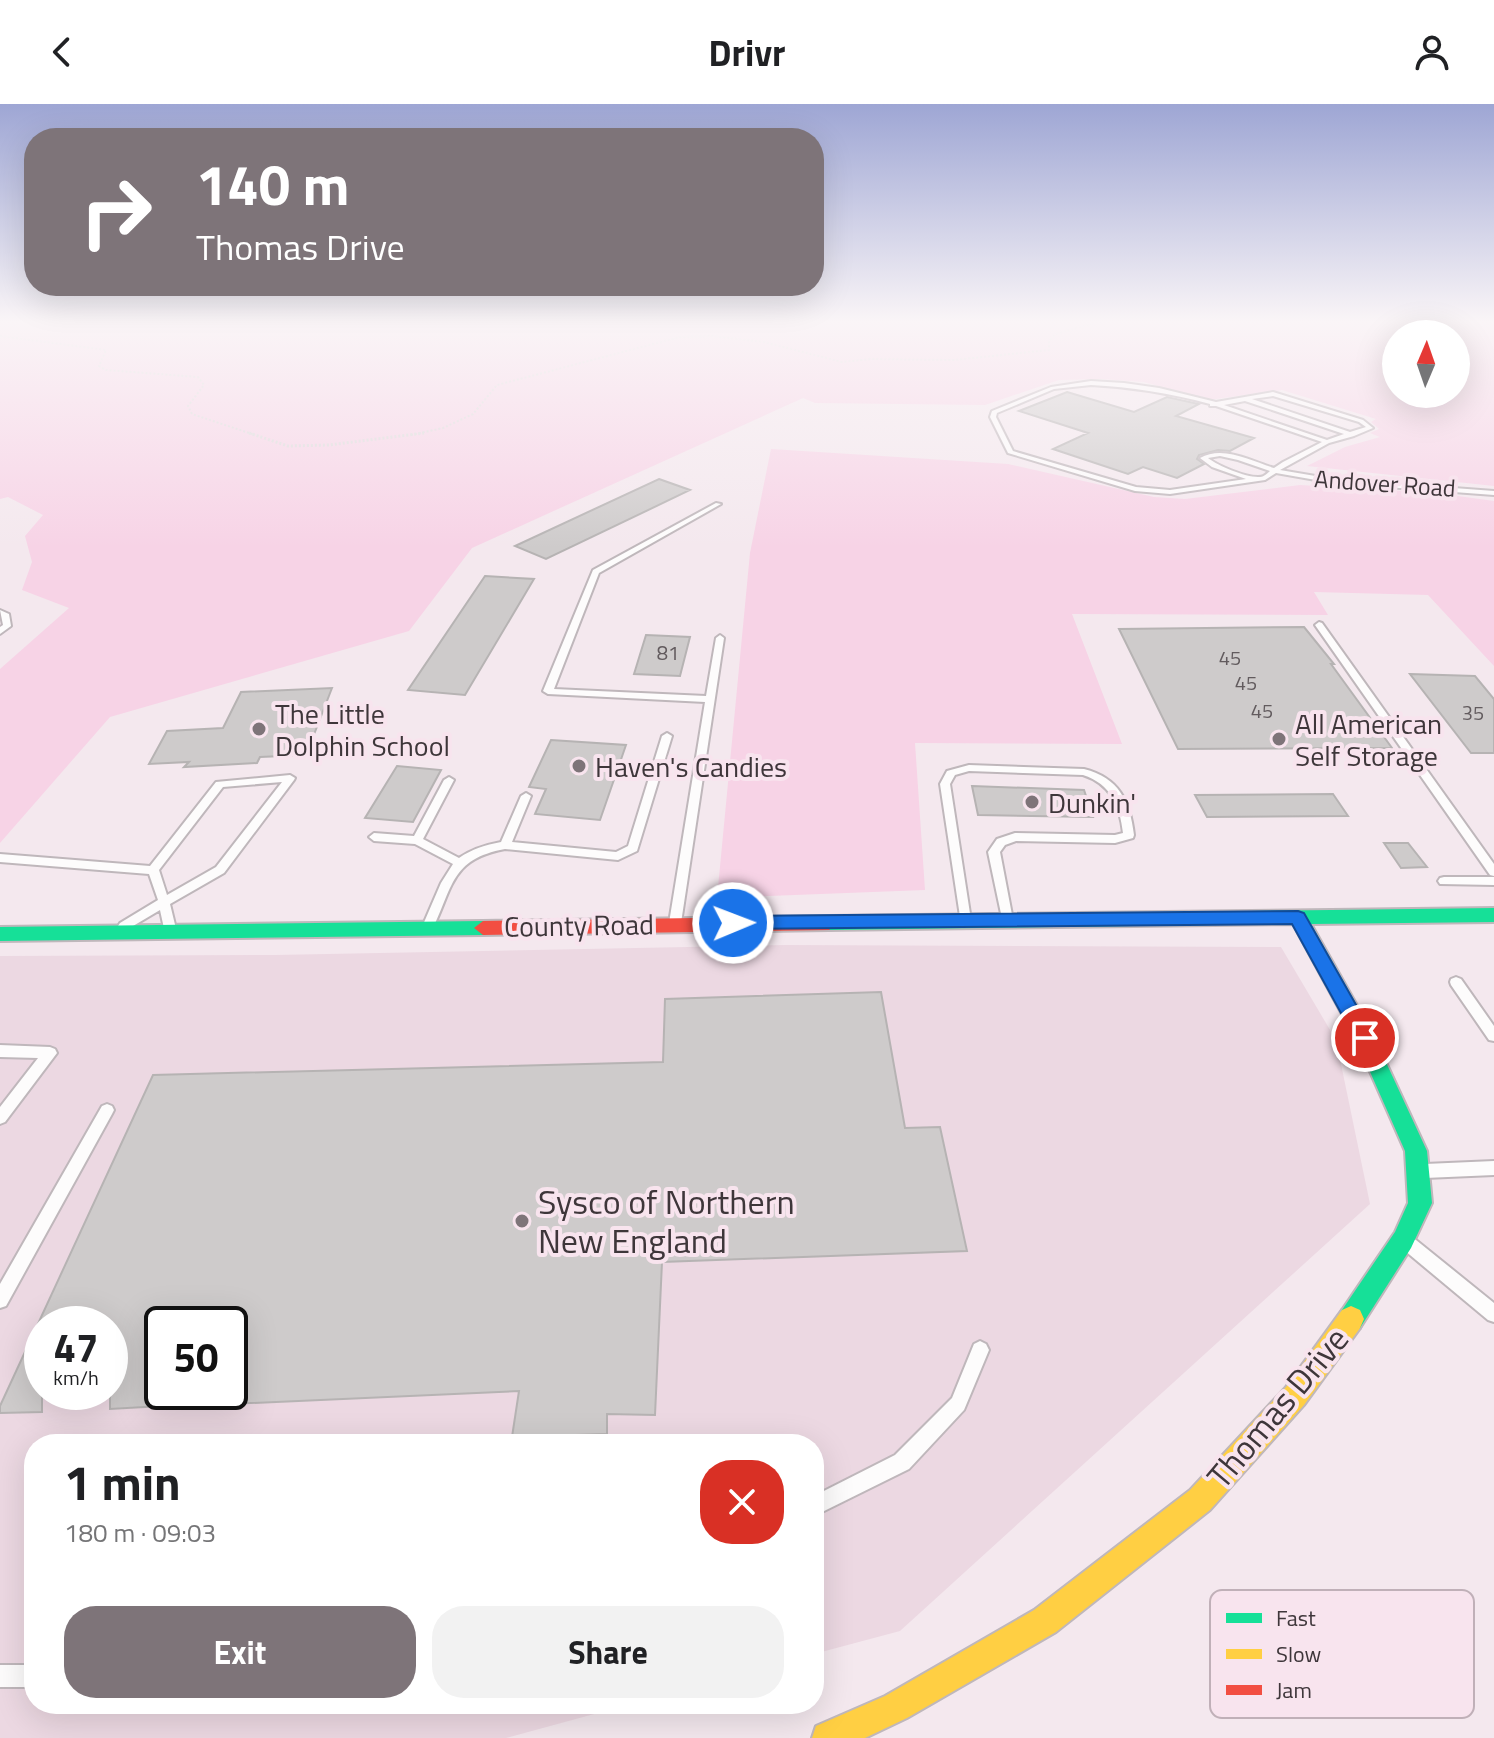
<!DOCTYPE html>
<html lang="en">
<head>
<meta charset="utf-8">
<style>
	:root { --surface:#fff; --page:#f2f2f2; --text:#202124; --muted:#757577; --accent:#7e7479 }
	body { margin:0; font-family:"Titillium Web",sans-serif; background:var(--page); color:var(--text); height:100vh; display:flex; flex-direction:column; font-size:30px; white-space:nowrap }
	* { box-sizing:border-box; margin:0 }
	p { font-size:26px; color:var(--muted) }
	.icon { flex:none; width:44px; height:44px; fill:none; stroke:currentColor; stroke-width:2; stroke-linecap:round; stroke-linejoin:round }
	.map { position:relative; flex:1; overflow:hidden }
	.sheet { position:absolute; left:24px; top:1330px; width:800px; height:280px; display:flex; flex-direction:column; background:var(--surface); border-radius:32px; box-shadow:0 8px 32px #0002 }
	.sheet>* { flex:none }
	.top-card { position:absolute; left:24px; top:24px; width:800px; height:168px; border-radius:32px; box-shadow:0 8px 32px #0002; background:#7e7479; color:#fff; overflow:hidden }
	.needle { width:52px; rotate:2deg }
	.tools { position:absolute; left:1382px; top:216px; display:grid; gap:16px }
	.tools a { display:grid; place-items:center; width:88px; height:88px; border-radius:50%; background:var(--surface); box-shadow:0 8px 32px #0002; font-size:40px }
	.speed { position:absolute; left:24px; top:1202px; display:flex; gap:16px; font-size:40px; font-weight:700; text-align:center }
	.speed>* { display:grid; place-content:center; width:104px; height:104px; border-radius:50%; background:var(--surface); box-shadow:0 8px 32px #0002; line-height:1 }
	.speed small { font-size:20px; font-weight:400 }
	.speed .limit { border:4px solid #111; border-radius:12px; background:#fff; color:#111 }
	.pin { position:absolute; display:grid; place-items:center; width:68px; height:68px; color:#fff; margin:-34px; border:4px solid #fff; border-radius:50%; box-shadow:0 2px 8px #0007 }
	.me { position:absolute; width:88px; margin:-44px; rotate:89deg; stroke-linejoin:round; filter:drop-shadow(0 0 6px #0008) }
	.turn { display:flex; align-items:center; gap:28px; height:168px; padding:0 40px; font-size:36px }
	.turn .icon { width:104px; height:104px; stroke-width:2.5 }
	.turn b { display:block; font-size:56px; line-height:68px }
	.round { display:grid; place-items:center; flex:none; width:84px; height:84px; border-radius:32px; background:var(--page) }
	.head { display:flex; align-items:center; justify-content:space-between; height:136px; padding:0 40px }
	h1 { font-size:48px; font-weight:700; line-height:60px }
	.button { display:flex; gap:16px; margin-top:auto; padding:16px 40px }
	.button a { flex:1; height:92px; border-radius:32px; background:var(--accent); color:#fff; font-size:32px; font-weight:700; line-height:92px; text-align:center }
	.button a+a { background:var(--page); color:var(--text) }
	header { display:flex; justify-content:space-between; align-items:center; height:104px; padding:0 40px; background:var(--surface); font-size:36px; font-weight:700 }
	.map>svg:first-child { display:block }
</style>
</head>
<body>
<header><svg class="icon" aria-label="back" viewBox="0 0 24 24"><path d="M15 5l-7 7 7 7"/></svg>Drivr<svg class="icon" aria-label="person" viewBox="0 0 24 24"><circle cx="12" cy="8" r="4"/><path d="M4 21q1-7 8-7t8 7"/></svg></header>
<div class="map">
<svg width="1494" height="1634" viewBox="0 0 1494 1634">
	<rect width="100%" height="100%" fill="#f4e8ee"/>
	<path fill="#ecd8e2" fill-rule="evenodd" d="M 786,841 L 1281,843 L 1336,936 L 1370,1100 L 900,1527 L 814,1550 L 814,1340 L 34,1340 L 34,1600 L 631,1600 L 506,1634 L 0,1634 L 0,852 L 275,851 ZM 42,1220 L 110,1220 L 110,1288 L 42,1288 ZM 162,1220 L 230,1220 L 230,1288 L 162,1288 Z"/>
	<path fill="#f7d3e6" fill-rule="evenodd" d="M 0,216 L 1494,216 L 1494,382 L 1307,362 L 1345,343 L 1380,333 L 1370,329 L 1379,325 L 1371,318 L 1376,315 L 1282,286 L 1209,296 L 1144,278 L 1101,275 L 1059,276 L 985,301 L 815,299 L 803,294 L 472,444 L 409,527 L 110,613 L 0,739 L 0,565 L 69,504 L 22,486 L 32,458 L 25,432 L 43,411 L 8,393 L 0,395 ZM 1396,230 L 1456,230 L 1456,290 L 1396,290 Z
		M 771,345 L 1008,360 L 1154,393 L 1185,395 L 1300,381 L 1436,389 L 1494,397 L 1494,562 L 1428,491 L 1314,488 L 1328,511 L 1072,510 L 1122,640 L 915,639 L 925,786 L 717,794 L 750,449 Z"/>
	<path fill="#cecbcb" stroke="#b6b3b3" stroke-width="2" d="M 1067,288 L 1134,308 L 1167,293 L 1194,299 L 1199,300 L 1176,312 L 1254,334 L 1230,347 L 1218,346 L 1199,351 L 1197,355 L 1204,360 L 1177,374 L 1143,363 L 1128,370 L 1053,345 L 1088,329 L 1019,307 Z
		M 659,375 L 690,386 L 546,455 L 515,442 Z
		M 485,472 L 534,475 L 465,591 L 408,586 Z
		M 1304,523 L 1334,560 L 1331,560 L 1392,644 L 1178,645 L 1119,525 Z
		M 646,531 L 690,533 L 680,572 L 634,570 Z
		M 1410,570 L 1475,572 L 1494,595 L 1494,649 L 1471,649 Z
		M 332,584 L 306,651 L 260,653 L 257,659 L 184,663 L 189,658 L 149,660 L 167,627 L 223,624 L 241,588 Z
		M 551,636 L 626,641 L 600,716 L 535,710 L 546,685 L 529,683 Z
		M 397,662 L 441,666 L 413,718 L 365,714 Z
		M 972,682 L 1084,686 L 1093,713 L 978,711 Z
		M 1333,690 L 1348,712 L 1207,713 L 1195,691 Z
		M 1384,739 L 1408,739 L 1427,763 L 1401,764 Z
		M 881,888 L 905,1024 L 940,1023 L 967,1147 L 662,1158 L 655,1311 L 607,1310 L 607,1330 L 512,1333 L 519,1287 L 230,1300 L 230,1220 L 162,1220 L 162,1302 L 110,1305 L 110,1220 L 42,1220 L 42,1308 L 0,1309 L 0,1302 L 153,971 L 663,958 L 665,895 Z"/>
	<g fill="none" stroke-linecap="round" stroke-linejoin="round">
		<g stroke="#bfb7bb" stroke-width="4">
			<path id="lane" d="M 1091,277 L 1124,279 L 1159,284 L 1216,298 L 1273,288 L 1363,316 L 1373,324 L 1354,332 L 1329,339 L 1280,366 L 1333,375 L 1494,387 L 1494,391 L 1333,379 L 1276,369 L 1265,376 L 1170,390 L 1135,387 L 1008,349 L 990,313 L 992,307 L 1051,283 ZM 1091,281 C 1131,283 1170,289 1210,300 L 1210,302 L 1216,302 L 1322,338 L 1283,358 L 1274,364 C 1251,357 1223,341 1200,354 L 1212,363 L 1246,375 L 1170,386 L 1136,383 L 1013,347 L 996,313 L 997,309 L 1054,285 ZM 1273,292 L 1359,318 L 1366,323 L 1350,328 L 1252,295 ZM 1245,297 L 1344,330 L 1327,336 L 1224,301 ZM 1220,352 L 1238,356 L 1270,367 C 1265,371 1264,373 1258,373 C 1245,373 1218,362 1208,354 Z
				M 716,399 L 721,400 L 599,469 L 554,585 L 706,592 L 716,534 L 720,531 L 724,534 L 681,819 L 675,823 L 669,819 L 705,598 L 548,590 L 543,587 L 593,466 Z
				M 0,506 L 9,510 L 11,522 L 0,530 L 0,523 L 3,521 Z
				M 1319,518 L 1322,519 L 1494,760 L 1494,772 L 1490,771 L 1315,521 Z
				M 667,629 L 672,632 L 637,747 L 618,756 L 505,745 C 450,755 453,784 432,826 L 428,827 L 422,823 L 441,779 L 453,760 L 415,740 L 374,737 L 369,733 L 374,729 L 414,732 L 444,676 L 449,673 L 454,676 L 423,735 L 459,754 C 472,745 485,741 501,738 L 521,692 L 526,689 L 531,692 L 512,738 L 616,748 L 628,742 L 662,632 Z
				M 969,661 L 1084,665 C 1119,674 1130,697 1134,731 L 1133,734 L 1115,739 L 1016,737 L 1005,741 L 1000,748 L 1013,816 L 1011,819 L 1003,819 L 988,748 L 997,735 L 1015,729 L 1115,731 L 1123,729 C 1120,702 1111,680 1083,671 L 969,667 L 955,671 L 950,680 L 971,816 L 969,819 L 961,819 L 940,680 L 947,667 Z
				M 290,671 L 295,674 L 294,676 L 224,769 L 170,800 L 177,829 L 171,833 L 165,829 L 160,806 L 128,825 L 120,825 L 118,822 L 120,819 L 158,796 L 149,770 L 0,758 L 0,750 L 150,762 L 216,678 ZM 282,678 L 216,763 L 167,791 L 159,766 L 223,683 Z
				M 1444,773 L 1494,773 L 1494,781 L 1440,780 L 1438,777 L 1440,774 Z
				M 1456,873 L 1461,875 L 1494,922 L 1494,937 L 1489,936 L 1451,881 L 1450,878 L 1451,875 Z
				M 0,941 L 50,943 L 55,945 L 57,949 L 5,1018 L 0,1020 L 0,1003 L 38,954 L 0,953 Z
				M 107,1000 L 112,1002 L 114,1006 L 112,1010 L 6,1202 L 0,1204 L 0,1180 L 102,1002 Z
				M 1494,1057 L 1494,1071 L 1425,1074 L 1420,1072 L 1417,1067 L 1420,1062 L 1425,1060 Z
				M 1410,1133 L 1416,1136 L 1494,1199 L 1494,1218 L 1488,1216 L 1404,1146 L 1402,1141 L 1404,1136 Z
				M 980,1237 L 986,1240 L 989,1246 L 964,1306 L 909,1365 L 814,1412 L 814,1392 L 895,1351 L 952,1294 L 974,1240 Z
				M 0,1561 L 34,1561 L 34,1583 L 0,1583 Z"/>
		</g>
		<g stroke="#bfb7bb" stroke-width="4">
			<path id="fast" d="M 1494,804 L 1494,818 L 1311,820 L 1372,928 L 1427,1047 L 1432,1099 L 1411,1144 L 1360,1224 L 1351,1228 L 1342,1224 L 1338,1215 L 1342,1206 L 1395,1128 L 1408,1099 L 1405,1047 L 1356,936 L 1293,820 L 829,826 L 820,819 L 829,812 Z
				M 483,817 L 492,824 L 483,831 L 0,837 L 0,823 Z"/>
		</g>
		<g stroke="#bfb7bb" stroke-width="4">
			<path id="slow" d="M 1351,1202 L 1360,1206 L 1364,1215 L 1360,1224 L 1304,1301 L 1210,1406 L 1056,1528 L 907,1614 L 865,1634 L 812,1634 L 816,1622 L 885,1592 L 1034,1506 L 1190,1386 L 1286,1283 L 1342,1206 Z"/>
		</g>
		<g stroke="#bfb7bb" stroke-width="4">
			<path id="jam" d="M 829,812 L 838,819 L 829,826 L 483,831 L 474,824 L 483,817 Z"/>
		</g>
		<path stroke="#dcdada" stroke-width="2" stroke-dasharray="2 2" stroke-linecap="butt" d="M 0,232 L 106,246 L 99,262 L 106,266 L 198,273 L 204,281 L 188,302 L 192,310 L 255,331
			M 411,331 L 443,324 L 473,310 L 497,281 L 680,233 L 712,232 L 764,238 L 842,258 L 871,255 L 954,256 L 1049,246 L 1049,237 L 1056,230 L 1105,216"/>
		<path stroke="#dcdada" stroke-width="3" stroke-dasharray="2 2" stroke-linecap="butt" d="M 249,329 L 288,342 L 329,341 L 424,329"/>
		<use href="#lane" fill="#fdfcfc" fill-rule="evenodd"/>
		<use href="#fast" fill="#16e098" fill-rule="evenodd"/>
		<use href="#slow" fill="#ffcf43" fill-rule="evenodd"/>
		<use href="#jam" fill="#f24e42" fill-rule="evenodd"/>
	</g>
	<linearGradient id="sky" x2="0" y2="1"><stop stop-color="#9ea6d4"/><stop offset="0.49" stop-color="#faf5f7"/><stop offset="1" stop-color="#faf5f7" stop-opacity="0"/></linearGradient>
	<rect width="1494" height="444" fill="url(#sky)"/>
	<path fill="#1a73e8" stroke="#114b97" stroke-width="2" d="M 1298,807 L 1304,809 L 1372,929 L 1375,934 L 1372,940 L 1365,943 L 1358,940 L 1292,820 L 733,825 L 724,819 L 733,812 Z"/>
	<g fill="#7e7479" stroke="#f8e4ee" stroke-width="3">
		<circle cx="259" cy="625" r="8"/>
		<circle cx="1279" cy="635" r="8"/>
		<circle cx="579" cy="662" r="8"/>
		<circle cx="1032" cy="698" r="8"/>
		<circle cx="522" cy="1117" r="8"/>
	</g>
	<g text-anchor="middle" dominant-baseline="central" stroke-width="8" stroke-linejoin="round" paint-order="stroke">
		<g font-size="20" fill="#625b5e">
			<text x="668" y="548">81</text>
			<text x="1230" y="553">45</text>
			<text x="1246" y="578">45</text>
			<text x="1262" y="606">45</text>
			<text x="1473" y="608">35</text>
		</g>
		<g font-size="24" fill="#3e363a" stroke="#f8e4ee">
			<text transform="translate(1385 379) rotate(4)">Andover Road</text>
		</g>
		<g font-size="28" fill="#3e363a" stroke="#f8e4ee" text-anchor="start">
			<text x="275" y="609">The Little<tspan x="275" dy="32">Dolphin School</tspan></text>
			<text x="1295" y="619">All American<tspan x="1295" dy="32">Self Storage</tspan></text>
			<text x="595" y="662">Haven's Candies</text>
			<text x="1048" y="698">Dunkin'</text>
		</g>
		<g font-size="28" fill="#3e363a" stroke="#f8e4ee">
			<text transform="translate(579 821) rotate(-1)">County Road</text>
		</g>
		<g font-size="34" fill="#3e363a" stroke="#f8e4ee" text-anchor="start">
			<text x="538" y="1097">Sysco of Northern<tspan x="538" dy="39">New England</tspan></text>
		</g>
		<g font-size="34" fill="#3e363a" stroke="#f8e4ee">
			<text transform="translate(1277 1303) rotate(-50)">Thomas Drive</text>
		</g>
	</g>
	<rect x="1210" y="1486" width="264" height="128" rx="12" fill="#f8e4ee" stroke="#c0b0b8" stroke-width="2"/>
	<rect x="1226" y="1509" width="36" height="10" fill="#16e098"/>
	<rect x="1226" y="1545" width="36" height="10" fill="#ffcf43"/>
	<rect x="1226" y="1581" width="36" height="10" fill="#f24e42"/>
	<g font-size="22" fill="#3e363a">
		<text x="1276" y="1522">Fast</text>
		<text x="1276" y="1558">Slow</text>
		<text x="1276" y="1594">Jam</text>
	</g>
</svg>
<div class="tools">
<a><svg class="needle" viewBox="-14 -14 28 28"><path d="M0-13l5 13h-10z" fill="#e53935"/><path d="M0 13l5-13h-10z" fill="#757577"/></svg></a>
</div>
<div class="speed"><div>47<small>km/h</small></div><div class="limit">50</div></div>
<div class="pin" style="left:1365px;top:934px;background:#d93025"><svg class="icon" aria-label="arrive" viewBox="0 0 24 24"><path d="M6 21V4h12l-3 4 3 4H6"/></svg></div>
<svg class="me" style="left:733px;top:819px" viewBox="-20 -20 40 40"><circle r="17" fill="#1a73e8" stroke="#fff" stroke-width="3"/><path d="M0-11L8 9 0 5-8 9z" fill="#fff"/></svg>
<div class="top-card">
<div class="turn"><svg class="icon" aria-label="right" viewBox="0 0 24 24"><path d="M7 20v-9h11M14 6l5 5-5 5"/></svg><div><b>140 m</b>Thomas Drive</div></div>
</div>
<section class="sheet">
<div class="head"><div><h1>1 min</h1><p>180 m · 09:03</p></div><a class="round" style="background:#d93025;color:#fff"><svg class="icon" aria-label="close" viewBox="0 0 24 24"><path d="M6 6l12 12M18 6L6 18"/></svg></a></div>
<div class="button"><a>Exit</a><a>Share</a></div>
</section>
</div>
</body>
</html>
